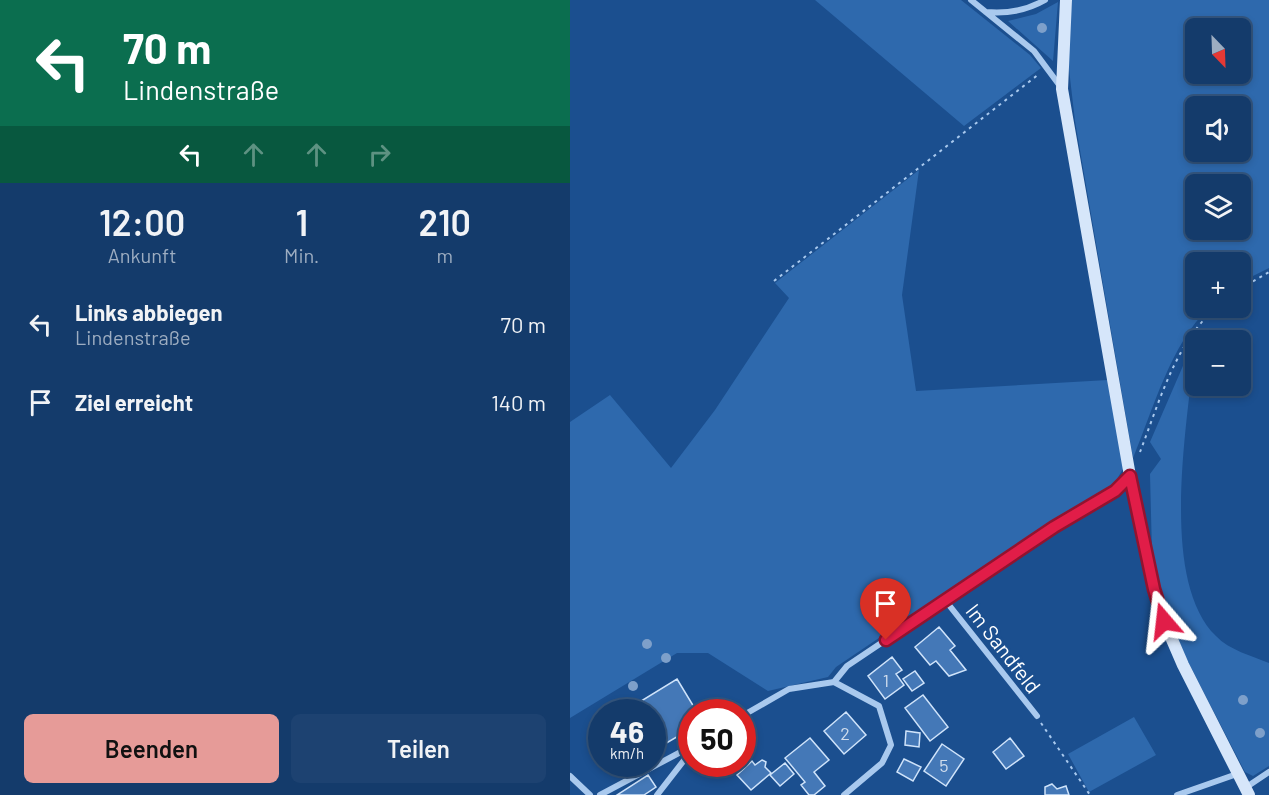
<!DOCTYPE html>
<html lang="de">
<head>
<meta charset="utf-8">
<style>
	:root { --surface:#143b6b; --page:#1d4271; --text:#f1f3f6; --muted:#9dadc1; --line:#33557e; --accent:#e69b98 }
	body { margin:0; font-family:Barlow,sans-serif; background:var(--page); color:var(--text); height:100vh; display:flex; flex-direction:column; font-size:22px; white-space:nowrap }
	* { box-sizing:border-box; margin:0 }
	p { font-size:20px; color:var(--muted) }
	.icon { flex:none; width:33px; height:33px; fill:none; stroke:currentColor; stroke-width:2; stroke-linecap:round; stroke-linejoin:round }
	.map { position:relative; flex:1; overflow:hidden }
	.panel { display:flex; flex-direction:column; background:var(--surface); width:570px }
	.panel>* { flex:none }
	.banner { background:#0b6e4f; color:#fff; overflow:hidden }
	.needle { width:39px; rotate:157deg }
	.controls { position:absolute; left:615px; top:18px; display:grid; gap:12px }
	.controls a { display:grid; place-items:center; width:66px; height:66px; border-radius:9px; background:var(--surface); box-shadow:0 3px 9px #0003,0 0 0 2px var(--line); font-size:30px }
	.speed { position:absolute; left:18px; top:699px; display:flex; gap:12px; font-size:30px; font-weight:700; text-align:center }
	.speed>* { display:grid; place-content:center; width:78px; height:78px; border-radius:50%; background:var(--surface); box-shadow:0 3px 9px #0003,0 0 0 2px var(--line); line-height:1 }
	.speed small { font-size:15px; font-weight:400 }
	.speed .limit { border:9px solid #d22; background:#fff; color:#111 }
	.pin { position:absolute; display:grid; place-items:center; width:51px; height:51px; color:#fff; margin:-62px -26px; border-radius:50% 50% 50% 0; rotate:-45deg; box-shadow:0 0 6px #0007 }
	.pin .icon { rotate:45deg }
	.me { position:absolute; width:66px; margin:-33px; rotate:343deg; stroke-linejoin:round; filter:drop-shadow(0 0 4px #0008) }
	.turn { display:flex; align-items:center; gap:21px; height:126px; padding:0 24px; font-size:27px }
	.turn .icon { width:78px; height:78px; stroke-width:2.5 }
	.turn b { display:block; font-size:42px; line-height:51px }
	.lanes { display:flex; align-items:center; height:57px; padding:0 24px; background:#0003; justify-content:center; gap:30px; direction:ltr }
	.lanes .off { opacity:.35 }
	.eta { display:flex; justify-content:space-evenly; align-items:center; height:102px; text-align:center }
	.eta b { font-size:36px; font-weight:600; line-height:42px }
	.primary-button { display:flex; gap:12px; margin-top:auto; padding:12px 24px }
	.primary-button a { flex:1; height:69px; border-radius:9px; background:var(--accent); color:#111; font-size:24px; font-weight:600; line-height:69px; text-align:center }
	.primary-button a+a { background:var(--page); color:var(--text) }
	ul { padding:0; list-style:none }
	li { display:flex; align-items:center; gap:18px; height:78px; padding:0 24px }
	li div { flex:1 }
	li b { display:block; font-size:22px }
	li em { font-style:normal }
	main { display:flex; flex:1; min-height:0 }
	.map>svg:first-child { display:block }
</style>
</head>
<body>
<main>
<section class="panel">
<div class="banner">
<div class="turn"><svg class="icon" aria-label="left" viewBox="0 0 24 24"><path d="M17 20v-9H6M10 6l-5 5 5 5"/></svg><div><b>70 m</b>Lindenstraße</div></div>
<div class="lanes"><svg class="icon" aria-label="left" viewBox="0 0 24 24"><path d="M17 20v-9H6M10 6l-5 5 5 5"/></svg><svg class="icon off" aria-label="ahead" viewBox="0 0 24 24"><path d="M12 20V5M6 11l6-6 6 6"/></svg><svg class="icon off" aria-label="ahead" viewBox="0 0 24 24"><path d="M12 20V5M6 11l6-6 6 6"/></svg><svg class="icon off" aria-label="right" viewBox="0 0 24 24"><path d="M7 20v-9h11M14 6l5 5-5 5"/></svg></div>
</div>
<div class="eta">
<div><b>12:00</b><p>Ankunft</p></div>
<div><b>1</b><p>Min.</p></div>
<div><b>210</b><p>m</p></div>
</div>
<ul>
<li><svg class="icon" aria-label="left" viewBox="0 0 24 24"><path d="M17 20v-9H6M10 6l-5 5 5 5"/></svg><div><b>Links abbiegen</b><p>Lindenstraße</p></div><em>70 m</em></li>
<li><svg class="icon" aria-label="arrive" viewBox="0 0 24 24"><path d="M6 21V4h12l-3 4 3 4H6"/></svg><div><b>Ziel erreicht</b></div><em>140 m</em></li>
</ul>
<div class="primary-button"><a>Beenden</a><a>Teilen</a></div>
</section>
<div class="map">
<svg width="699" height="795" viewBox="0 0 699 795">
	<rect width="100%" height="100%" fill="#1b4f8f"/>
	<path fill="#2e69ad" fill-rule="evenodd" d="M 245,0 L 391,0 L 460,55 L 471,68 L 394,126 Z
		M 502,0 L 699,0 L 699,268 L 671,282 L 670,262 L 626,262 L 626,308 L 639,308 C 601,343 583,410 563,458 L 505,121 L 497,52 ZM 626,28 L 670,28 L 670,74 L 626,74 ZM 626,106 L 670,106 L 670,152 L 626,152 ZM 626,184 L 670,184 L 670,230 L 626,230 Z
		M 488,2 L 483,61 L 438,21 L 466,14 Z
		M 349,170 L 332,295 L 346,391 L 538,380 L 554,467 L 543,486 L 451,542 L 266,667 L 258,677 L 198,691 L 138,653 L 107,653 L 0,718 L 0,422 L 40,395 L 101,468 L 145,410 L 219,298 L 205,283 Z
		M 622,345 L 625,345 C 618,421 588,579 646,636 C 659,650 682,656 699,663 L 699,766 L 683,776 L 675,772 L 617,660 L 597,612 L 582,553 L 580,474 L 591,459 L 580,442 Z
		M 564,717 L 586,755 L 519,792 L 498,754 Z"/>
	<path fill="#4478b7" stroke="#cfe3fa" stroke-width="1.5" d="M 369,627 L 385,646 L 380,650 L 396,670 L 379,676 L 366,661 L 360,665 L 345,647 Z
		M 322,657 L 332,670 L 326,674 L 334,685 L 315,699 L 298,676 Z
		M 345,671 L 354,683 L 342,691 L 333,679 Z
		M 107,679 L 127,712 L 122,712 L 122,728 L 88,748 L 82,738 L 82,712 L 67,712 L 63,706 Z
		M 353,695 L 378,727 L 360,741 L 335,708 Z
		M 276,712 L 296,735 L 274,754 L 254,731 Z
		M 336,731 L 350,733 L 349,747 L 335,745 Z
		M 240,738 L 259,760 L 244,772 L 255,786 L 244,795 L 239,795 L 231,785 L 235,782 L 215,758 Z
		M 440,738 L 454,756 L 436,769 L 423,752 Z
		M 372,744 L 394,759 L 376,786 L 354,771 Z
		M 334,759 L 351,767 L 343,781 L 327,772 Z
		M 192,760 L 196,762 L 195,767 L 201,773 L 181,790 L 167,775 L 182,761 L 185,765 Z
		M 215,763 L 224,774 L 210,786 L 200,775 Z
		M 78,775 L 86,787 L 74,795 L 47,795 Z
		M 482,784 L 487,789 L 496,786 L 499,795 L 475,795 L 475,787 Z"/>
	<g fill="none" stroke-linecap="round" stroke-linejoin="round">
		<path stroke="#a9c9ee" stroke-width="2" stroke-dasharray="3 4.5" stroke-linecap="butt" d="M 204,281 L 469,74
			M 670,289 L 699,272
			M 570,452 C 589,403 605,343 646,308
			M 471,723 L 520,795"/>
		<path stroke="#a9c9ee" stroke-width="6" d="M 401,0 L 464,51 L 490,86
			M 416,12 C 438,14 456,11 475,0
			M 375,600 L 467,716
			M 264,682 L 309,706 L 321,745 L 312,763 L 274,795
			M 172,716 L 219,689 L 264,682 L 277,666 L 484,527 L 545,491 L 560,476
			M 0,776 L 20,795
			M 675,788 L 699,772
			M 30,795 L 122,746
			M 87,795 L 122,750
			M 607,795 L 667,774"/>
		<path stroke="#d6e6fa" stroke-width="12" d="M 496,0 L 492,89 L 560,476 L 584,589 L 594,621 L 613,665 L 679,795"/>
	</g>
	<g fill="#7ea0ca">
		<circle cx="472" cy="28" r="5"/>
		<circle cx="77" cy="644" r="5"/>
		<circle cx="96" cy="658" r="5"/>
		<circle cx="63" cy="686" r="5"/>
		<circle cx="673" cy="700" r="5"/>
		<circle cx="690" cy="733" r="5"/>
	</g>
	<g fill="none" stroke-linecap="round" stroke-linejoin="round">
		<g stroke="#92132f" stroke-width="15">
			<path id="route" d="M 316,640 L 484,527 L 545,491 L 560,476 L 584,589 L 594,621"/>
		</g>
		<use href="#route" stroke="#e11d48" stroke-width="10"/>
	</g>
	<g text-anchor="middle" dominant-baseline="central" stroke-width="5" stroke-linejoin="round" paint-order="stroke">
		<g font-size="18" fill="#d0dded">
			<text x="316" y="680">1</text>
			<text x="275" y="733">2</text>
			<text x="374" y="765">5</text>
		</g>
		<g font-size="21" fill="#fff" stroke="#1b4f8f">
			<text transform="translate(434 648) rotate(52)">Im Sandfeld</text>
		</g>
	</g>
</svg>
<div class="controls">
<a><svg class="needle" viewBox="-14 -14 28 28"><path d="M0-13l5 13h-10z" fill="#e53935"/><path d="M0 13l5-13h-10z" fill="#9dadc1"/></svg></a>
<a><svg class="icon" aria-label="sound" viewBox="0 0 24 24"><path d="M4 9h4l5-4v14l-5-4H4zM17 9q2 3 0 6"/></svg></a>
<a><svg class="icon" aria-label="layers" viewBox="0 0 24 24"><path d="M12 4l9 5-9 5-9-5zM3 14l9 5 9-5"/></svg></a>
<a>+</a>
<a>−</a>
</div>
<div class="speed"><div>46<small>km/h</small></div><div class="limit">50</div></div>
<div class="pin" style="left:316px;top:640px;background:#d93025"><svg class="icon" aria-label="arrive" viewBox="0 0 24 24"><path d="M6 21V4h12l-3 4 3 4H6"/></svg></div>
<svg class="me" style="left:594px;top:621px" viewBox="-20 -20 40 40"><path d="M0-17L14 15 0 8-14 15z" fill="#e11d48" stroke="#fff" stroke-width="4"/></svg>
</div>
</main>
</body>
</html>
